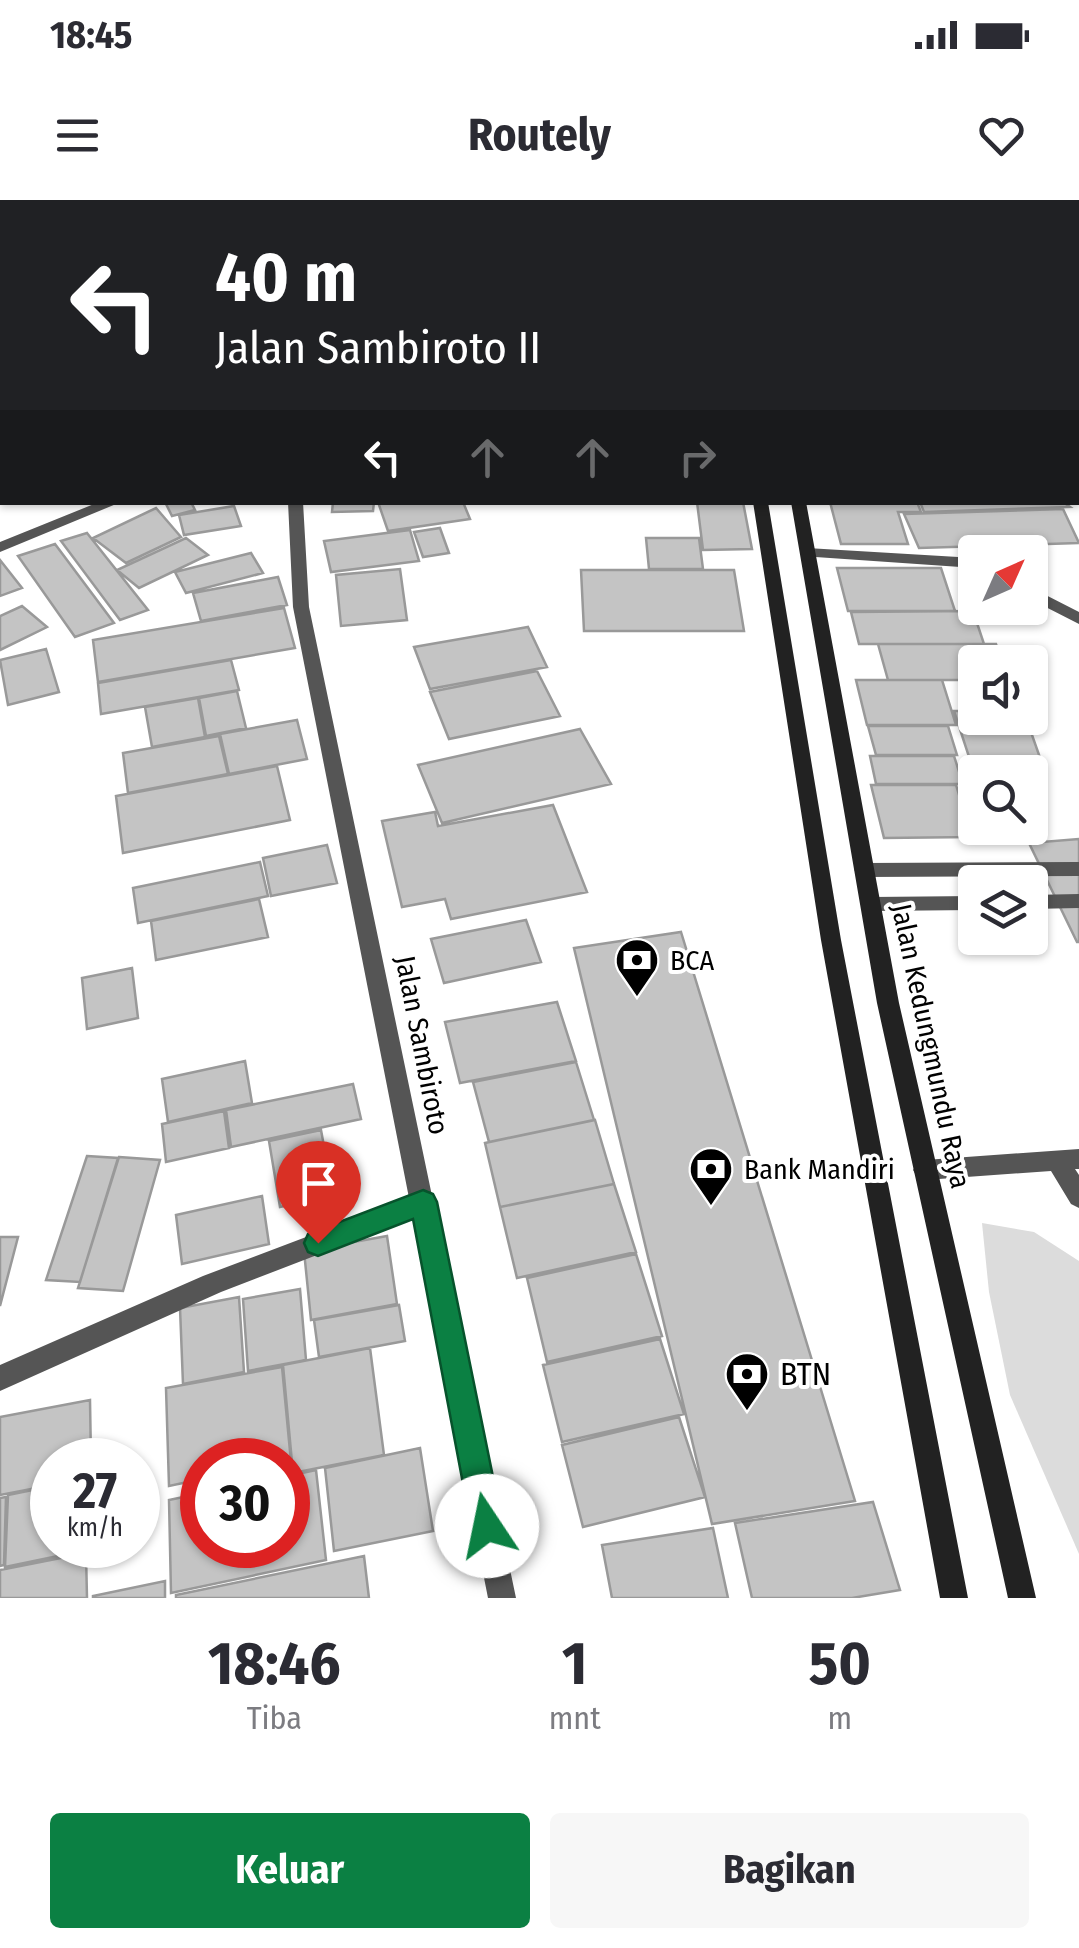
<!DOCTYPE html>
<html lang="id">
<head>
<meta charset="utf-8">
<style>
	:root { --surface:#fff; --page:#f7f7f7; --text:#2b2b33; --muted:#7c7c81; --accent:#0b8043 }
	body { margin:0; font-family:"Fira Sans Condensed",sans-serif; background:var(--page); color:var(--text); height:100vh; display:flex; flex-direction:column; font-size:38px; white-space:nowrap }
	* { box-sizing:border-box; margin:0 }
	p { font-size:32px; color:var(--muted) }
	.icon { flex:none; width:55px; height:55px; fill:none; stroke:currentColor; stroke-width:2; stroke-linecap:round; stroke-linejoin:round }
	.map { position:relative; height:1398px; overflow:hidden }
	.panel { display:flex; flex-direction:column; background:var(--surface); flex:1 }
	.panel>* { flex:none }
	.top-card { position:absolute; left:0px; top:0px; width:1080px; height:305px; box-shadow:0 2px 8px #0004; background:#202124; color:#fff; overflow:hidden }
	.needle { width:65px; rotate:45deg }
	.buttons { position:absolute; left:958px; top:335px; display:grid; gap:20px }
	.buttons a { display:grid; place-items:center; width:90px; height:90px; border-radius:10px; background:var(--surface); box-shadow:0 2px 8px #0004; font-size:50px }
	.speed { position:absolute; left:30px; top:1238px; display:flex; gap:20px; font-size:50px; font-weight:700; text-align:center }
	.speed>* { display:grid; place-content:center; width:130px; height:130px; border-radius:50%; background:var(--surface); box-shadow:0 2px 8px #0004; line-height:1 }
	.speed small { font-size:25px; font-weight:400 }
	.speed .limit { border:15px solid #d22; background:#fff; color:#111 }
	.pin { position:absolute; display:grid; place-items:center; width:85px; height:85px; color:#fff; margin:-102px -42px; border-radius:50% 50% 50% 0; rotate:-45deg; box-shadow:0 0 10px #0007 }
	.pin .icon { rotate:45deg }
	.me { position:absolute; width:110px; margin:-55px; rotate:349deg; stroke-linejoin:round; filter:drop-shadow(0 0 8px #0008) }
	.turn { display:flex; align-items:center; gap:35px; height:210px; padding:0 50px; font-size:45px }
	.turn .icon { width:130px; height:130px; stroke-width:2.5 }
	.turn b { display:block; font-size:70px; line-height:85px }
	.lanes { display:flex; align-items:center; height:95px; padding:0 50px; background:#0003; justify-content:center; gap:50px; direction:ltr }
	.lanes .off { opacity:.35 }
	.eta { display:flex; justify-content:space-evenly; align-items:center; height:170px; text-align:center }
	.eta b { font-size:60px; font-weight:700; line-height:70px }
	.action { display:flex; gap:20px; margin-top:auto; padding:20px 50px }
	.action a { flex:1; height:115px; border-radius:10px; background:var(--accent); color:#fff; font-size:40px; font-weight:700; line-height:115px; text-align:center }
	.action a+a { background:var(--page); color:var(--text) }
	.status { display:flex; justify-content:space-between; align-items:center; height:70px; padding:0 50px; background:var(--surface); direction:ltr }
	.status svg { height:28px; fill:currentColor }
	header { display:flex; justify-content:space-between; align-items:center; height:130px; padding:0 50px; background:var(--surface); font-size:45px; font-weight:700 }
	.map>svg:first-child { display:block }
</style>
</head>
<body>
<div class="status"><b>18:45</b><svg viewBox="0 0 49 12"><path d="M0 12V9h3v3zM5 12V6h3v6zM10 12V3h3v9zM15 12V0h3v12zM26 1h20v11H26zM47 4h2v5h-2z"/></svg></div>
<header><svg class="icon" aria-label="menu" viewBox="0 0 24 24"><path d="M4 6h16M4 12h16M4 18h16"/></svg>Routely<svg class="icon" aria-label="heart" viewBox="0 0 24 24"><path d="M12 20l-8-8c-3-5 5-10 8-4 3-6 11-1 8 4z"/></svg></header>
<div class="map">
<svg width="1079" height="1398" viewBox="0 0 1079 1398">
	<rect width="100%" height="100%" fill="#fff"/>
	<path fill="#dcdcdc" d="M 982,1023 L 1034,1032 L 1079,1061 L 1079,1354 L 1010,1195 L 989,1092 Z"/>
	<path fill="#c4c4c4" stroke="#999" stroke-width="2.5" d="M 258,0 L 360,0 L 364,2 L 253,2 Z
		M 165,302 L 191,302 L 195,310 L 172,316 Z
		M 333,302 L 374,302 L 373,311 L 332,312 Z
		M 378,302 L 463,302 L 470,319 L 388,331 Z
		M 697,302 L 743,302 L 752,349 L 703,350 Z
		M 830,302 L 917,302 L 921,312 L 898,312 L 908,344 L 841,344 Z
		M 920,302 L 1063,302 L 1070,307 L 924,312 Z
		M 234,306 L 241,326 L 184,335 L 179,315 Z
		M 156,308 L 181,337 L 126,363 L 93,338 Z
		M 1063,309 L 1079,343 L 919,348 L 904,314 Z
		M 440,328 L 449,353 L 423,357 L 414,332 Z
		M 410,330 L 419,361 L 331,372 L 324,341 Z
		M 87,333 L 148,410 L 120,420 L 61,341 Z
		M 186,338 L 208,355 L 139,388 L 117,370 Z
		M 646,338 L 699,338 L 703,369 L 649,369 Z
		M 55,344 L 114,423 L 75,437 L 18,356 Z
		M 251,353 L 263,373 L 186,393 L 175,372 Z
		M 0,360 L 22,388 L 0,396 Z
		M 837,368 L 941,368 L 955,411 L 848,411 Z
		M 400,369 L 407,420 L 341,426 L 336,375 Z
		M 581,370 L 734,370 L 744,431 L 584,431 Z
		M 278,377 L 287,405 L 201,421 L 193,393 Z
		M 22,406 L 47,427 L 0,450 L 0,416 Z
		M 284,408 L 295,448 L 98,482 L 93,440 Z
		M 973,411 L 984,444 L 859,444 L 851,412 Z
		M 528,427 L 547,467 L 430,489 L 414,447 Z
		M 878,444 L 996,444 L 1002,462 L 975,462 L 975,480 L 888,480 Z
		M 46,449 L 59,492 L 8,505 L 0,460 Z
		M 231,460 L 239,490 L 101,514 L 98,483 Z
		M 537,471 L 560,516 L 449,539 L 430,492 Z
		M 856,480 L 942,480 L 956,525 L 867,525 Z
		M 237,491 L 246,528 L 206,536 L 199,498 Z
		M 198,498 L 205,537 L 152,547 L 145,507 Z
		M 954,511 L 975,511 L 975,518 L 1026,518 L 1044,569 L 973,569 Z
		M 297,520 L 307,559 L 229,574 L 220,534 Z
		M 868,526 L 948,526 L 957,555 L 876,555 Z
		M 580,529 L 611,584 L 442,623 L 418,565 Z
		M 219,536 L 228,574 L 128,593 L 123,553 Z
		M 870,556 L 954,556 L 963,584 L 876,584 Z
		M 277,566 L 290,620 L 123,653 L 116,596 Z
		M 871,585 L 956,585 L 972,637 L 884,638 Z
		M 553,605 L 587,692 L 451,719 L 445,699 L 402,707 L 382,621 L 435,612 L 438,626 Z
		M 1079,639 L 1079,742 L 1077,742 L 1029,643 Z
		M 327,645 L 337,683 L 271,696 L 263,658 Z
		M 260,662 L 268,696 L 138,723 L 133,688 Z
		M 259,699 L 268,737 L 156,760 L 151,721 Z
		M 526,720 L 541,762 L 444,783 L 431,739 Z
		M 681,732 L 855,1301 L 712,1324 L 574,748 Z
		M 132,768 L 138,818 L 87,829 L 82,778 Z
		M 557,802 L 576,861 L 460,883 L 445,822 Z
		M 245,861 L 252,903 L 168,922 L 162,879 Z
		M 576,862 L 594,920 L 489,942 L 473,882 Z
		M 353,884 L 361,919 L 231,947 L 226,910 Z
		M 224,911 L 229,948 L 166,962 L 162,924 Z
		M 595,920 L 614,984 L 500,1007 L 485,943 Z
		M 321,930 L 333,995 L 280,1007 L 269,941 Z
		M 87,956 L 118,958 L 80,1082 L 46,1080 Z
		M 119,957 L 160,960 L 123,1091 L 78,1088 Z
		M 614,984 L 636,1052 L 517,1078 L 500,1007 Z
		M 262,996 L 269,1044 L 182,1064 L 176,1015 Z
		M 387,1036 L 397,1104 L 311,1120 L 304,1051 Z
		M 0,1037 L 18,1037 L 0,1106 Z
		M 636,1054 L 662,1136 L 547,1162 L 527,1078 Z
		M 300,1089 L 306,1160 L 248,1171 L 243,1099 Z
		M 239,1097 L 244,1172 L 183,1184 L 180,1108 Z
		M 399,1105 L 405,1141 L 319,1157 L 314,1120 Z
		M 660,1139 L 684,1214 L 562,1242 L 543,1165 Z
		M 370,1148 L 384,1255 L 293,1273 L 283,1165 Z
		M 282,1167 L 291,1262 L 202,1260 L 202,1279 L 169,1286 L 166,1188 Z
		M 90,1200 L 91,1260 L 52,1260 L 52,1285 L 0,1295 L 0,1217 Z
		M 679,1217 L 705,1297 L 583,1327 L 562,1245 Z
		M 420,1248 L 433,1331 L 334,1351 L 325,1268 Z
		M 316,1270 L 326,1360 L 171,1393 L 169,1300 L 202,1293 L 202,1345 L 288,1345 L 288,1276 Z
		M 52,1286 L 52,1345 L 87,1345 L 87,1350 L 5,1367 L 8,1295 Z
		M 6,1297 L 4,1365 L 0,1366 L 0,1298 Z
		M 873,1302 L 900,1390 L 852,1398 L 752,1398 L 735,1323 Z
		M 713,1328 L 728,1398 L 612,1398 L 602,1345 Z
		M 86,1353 L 87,1398 L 0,1398 L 0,1370 Z
		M 364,1356 L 369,1398 L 176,1398 L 176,1395 Z
		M 165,1381 L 165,1398 L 93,1398 L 93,1396 Z"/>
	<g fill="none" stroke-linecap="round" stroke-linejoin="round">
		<path fill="#555" fill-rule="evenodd" d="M 689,0 L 702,0 L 704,2 L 691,2 Z
			M 807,348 L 975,358 L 975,368 L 801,356 L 801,350 Z
			M 1030,387 L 1079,412 L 1079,424 L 1030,399 Z
			M 1079,662 L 1079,676 L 864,677 L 854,670 L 864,663 Z
			M 1079,694 L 1079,708 L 1030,709 L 1030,695 Z
			M 975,696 L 975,710 L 872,711 L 862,704 L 872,697 Z
			M 1079,949 L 1079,969 L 1075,969 L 1079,975 L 1079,1008 L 1071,1004 L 1051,971 L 925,980 L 917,977 L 913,970 L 917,963 L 925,960 Z"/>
		<path fill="#555" fill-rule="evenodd" d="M 510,0 L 524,0 L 526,2 L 512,2 Z
			M 905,0 L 933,0 L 935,2 L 908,2 Z
			M 1067,0 L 1079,0 L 1079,4 L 1066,2 Z
			M 0,74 L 2,74 L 2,82 L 0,82 Z
			M 0,133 L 2,133 L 2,141 L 0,141 Z
			M 0,211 L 2,211 L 2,219 L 0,219 Z
			M 99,302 L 121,302 L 0,352 L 0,342 Z
			M 288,302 L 303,302 L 309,407 L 516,1398 L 488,1398 L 413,1018 L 221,1092 L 0,1191 L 0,1165 L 203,1076 L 409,998 L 293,407 Z"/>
		<path fill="#222" fill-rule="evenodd" d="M 762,0 L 774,0 L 774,2 L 763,2 Z
			M 753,302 L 768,302 L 841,740 L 968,1398 L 940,1398 L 821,740 Z
			M 791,302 L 806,302 L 899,803 L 1036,1398 L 1008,1398 L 877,803 Z"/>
	</g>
	<path fill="#0b8043" stroke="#07532c" stroke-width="2.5" d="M 423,990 L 433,994 L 437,1002 L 503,1326 L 498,1337 L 487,1342 L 476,1337 L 471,1326 L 413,1019 L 318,1056 L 308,1052 L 304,1043 L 308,1034 Z"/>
	<defs>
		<g id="bank-pin" transform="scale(2.25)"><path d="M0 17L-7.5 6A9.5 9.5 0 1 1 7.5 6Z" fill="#000" stroke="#fff"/><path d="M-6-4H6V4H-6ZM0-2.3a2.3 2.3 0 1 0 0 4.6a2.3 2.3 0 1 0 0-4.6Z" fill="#fff"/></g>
	</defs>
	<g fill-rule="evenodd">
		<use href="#bank-pin" x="637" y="760"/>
		<use href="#bank-pin" x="711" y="969"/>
		<use href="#bank-pin" x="747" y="1174"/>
	</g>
	<g text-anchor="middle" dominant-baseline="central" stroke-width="8" stroke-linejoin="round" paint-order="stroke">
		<g font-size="28" fill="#000" stroke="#fff" text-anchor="start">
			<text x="670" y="760">BCA</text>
			<text x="744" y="969">Bank Mandiri</text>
		</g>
		<g font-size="28" fill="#000" stroke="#fff">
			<text transform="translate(422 845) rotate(79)">Jalan Sambiroto</text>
			<text transform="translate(931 846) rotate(78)">Jalan Kedungmundu Raya</text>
		</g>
		<g font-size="32" fill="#000" stroke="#fff" text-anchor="start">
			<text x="780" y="1174">BTN</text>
		</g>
	</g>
</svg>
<div class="buttons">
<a><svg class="needle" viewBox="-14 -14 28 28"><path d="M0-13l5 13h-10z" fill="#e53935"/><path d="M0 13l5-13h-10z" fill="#7c7c81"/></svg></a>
<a><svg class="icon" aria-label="sound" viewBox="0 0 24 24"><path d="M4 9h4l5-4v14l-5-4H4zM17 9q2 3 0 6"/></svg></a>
<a><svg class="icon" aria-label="search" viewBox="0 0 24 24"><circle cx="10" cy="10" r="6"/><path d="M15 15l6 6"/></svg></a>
<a><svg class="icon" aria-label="layers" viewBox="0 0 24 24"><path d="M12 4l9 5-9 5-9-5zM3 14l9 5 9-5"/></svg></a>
</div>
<div class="speed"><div>27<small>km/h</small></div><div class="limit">30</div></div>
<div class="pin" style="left:318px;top:1043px;background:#d93025"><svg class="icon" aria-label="arrive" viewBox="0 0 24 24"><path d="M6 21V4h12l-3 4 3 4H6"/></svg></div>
<svg class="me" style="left:487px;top:1326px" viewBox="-20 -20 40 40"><circle r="19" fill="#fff"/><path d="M0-13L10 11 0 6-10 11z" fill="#0b8043"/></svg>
<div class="top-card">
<div class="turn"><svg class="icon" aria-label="left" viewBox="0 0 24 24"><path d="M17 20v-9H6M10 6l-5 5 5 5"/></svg><div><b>40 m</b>Jalan Sambiroto II</div></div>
<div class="lanes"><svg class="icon" aria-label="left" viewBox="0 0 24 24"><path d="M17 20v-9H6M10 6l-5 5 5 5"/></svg><svg class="icon off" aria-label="ahead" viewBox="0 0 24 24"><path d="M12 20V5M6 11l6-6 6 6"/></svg><svg class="icon off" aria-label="ahead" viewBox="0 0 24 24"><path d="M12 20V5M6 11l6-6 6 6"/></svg><svg class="icon off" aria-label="right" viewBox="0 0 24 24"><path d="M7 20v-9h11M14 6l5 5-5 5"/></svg></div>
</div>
</div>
<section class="panel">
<div class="eta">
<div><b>18:46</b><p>Tiba</p></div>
<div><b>1</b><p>mnt</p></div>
<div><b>50</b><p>m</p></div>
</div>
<div class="action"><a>Keluar</a><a>Bagikan</a></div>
</section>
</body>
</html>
